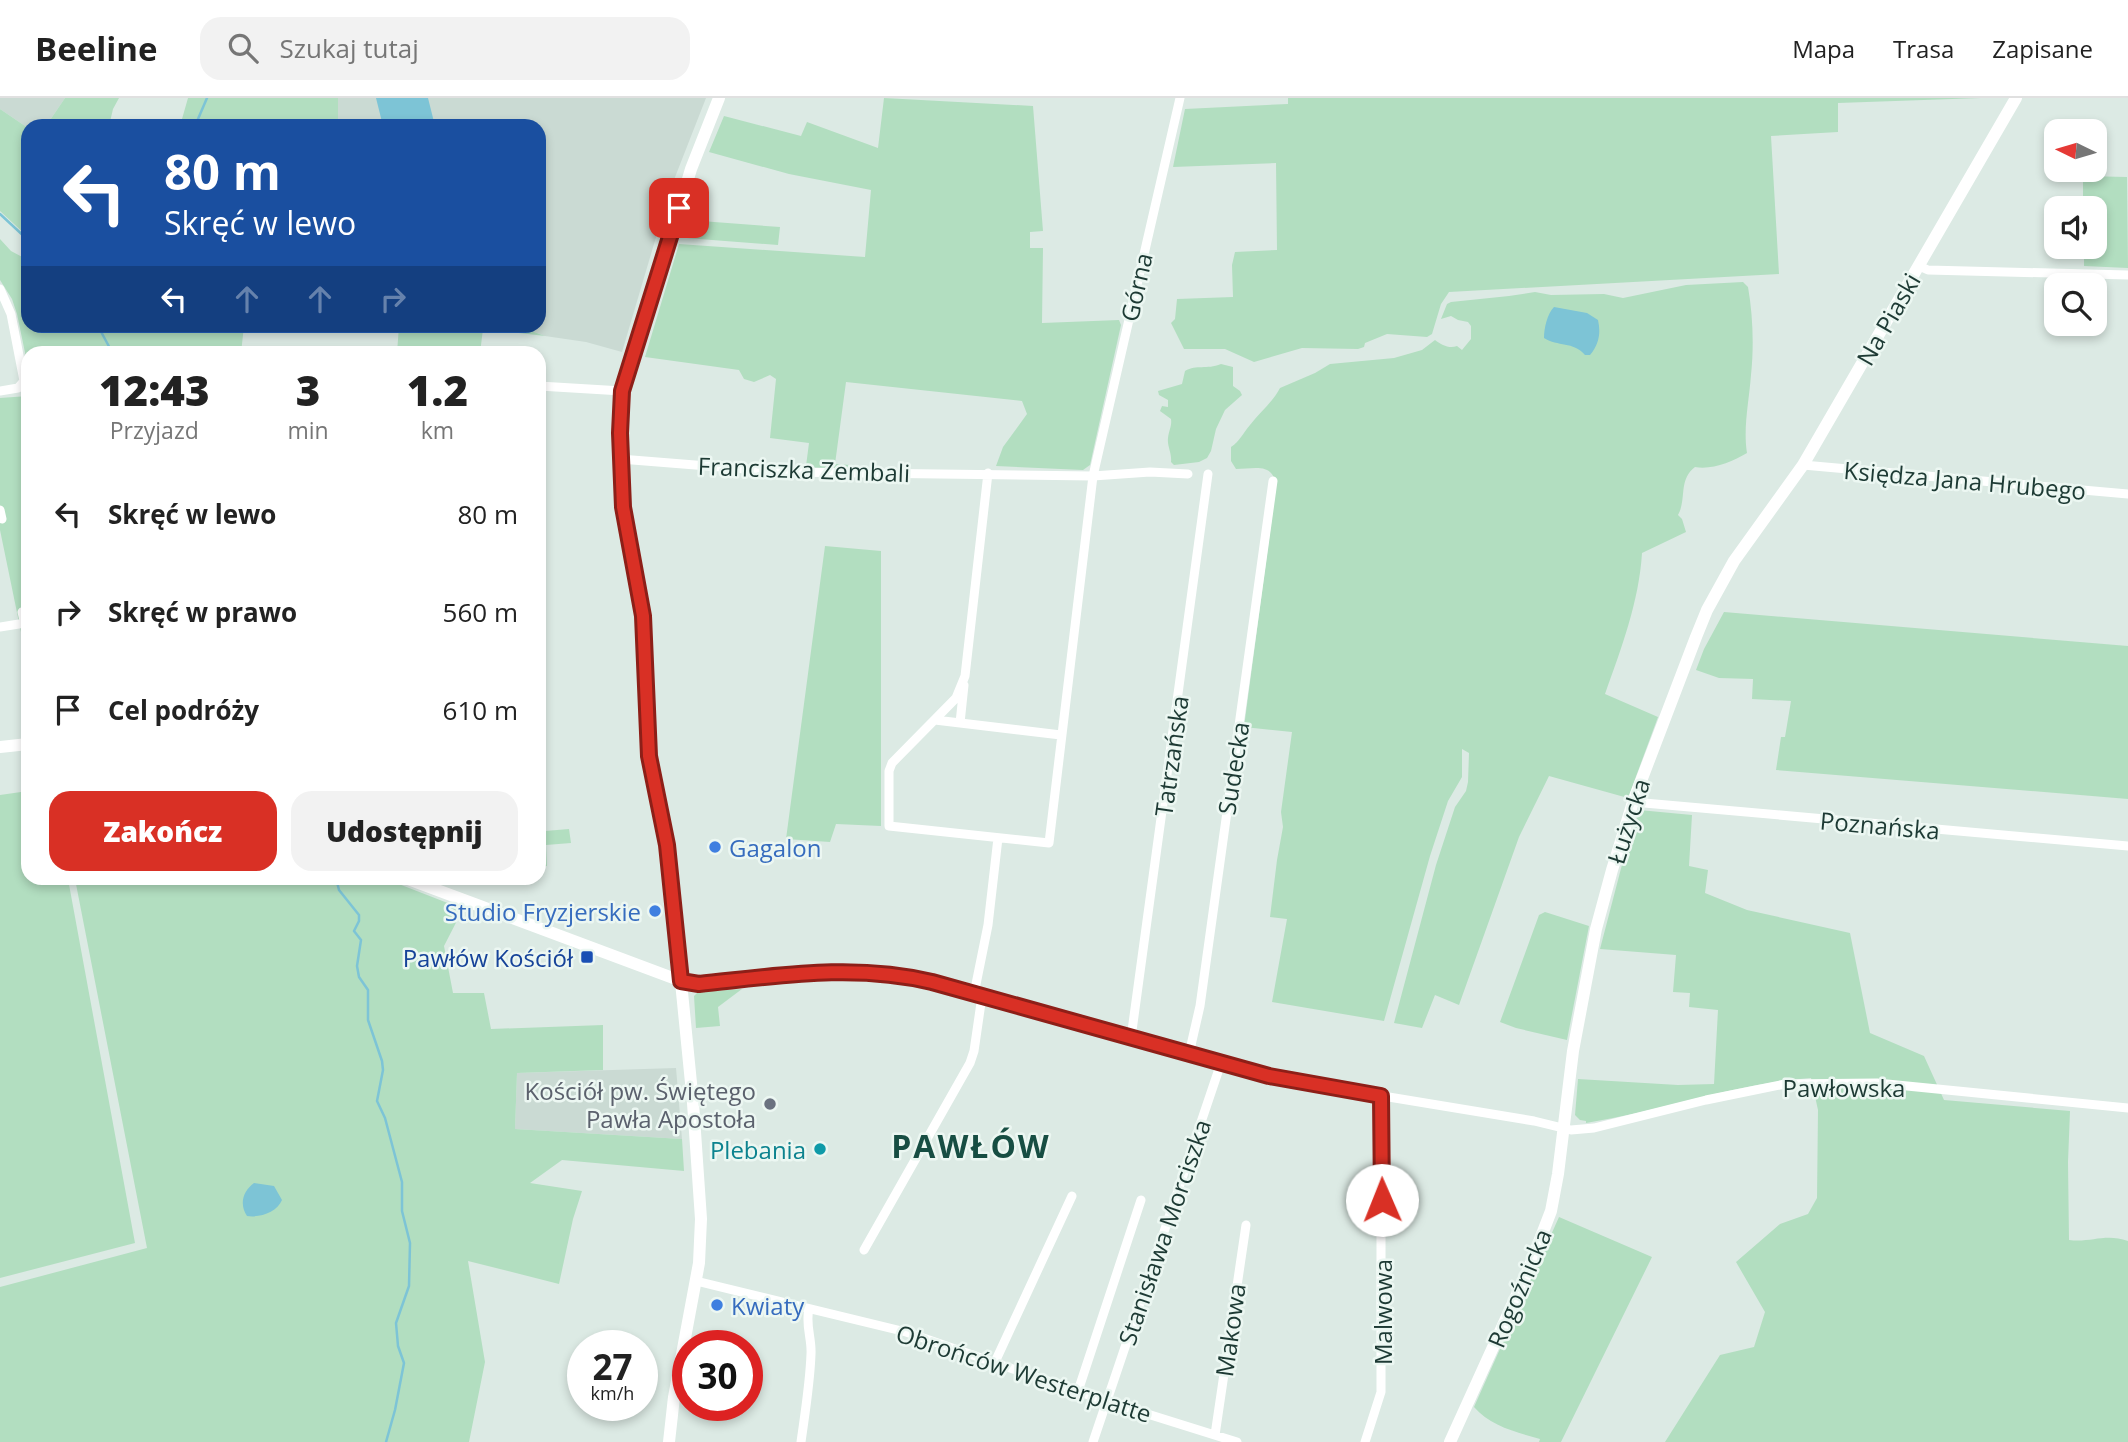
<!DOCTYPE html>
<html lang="pl">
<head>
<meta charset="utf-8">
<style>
	:root { --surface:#fff; --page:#f2f2f2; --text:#222; --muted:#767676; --line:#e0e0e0; --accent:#d93025 }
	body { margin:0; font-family:"Open Sans",sans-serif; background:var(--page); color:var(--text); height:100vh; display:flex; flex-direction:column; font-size:26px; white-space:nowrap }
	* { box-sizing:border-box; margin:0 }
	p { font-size:23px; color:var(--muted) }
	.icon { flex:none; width:38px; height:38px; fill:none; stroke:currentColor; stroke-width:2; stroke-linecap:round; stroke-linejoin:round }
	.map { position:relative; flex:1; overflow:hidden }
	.side { position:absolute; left:21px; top:248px; width:525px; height:539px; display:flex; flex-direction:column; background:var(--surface); border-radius:21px; box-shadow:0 4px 10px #0003 }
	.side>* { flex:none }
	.hud { position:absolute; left:21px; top:21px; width:525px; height:214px; border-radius:21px; box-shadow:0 4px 10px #0003; background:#1a4fa0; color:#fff; overflow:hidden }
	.needle { width:46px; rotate:275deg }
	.fabs { position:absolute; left:2044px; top:21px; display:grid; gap:14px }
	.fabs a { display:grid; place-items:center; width:63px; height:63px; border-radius:14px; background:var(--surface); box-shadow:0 4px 10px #0003; font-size:35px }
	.speed { position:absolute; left:567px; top:1232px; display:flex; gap:14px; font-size:35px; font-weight:700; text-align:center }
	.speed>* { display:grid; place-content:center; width:91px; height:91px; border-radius:50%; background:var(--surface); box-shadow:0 4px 10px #0003; line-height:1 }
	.speed small { font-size:18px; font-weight:400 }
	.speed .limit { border:10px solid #d22; background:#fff; color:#111 }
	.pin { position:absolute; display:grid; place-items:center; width:60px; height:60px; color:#fff; margin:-30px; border-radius:14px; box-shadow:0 4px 10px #0006 }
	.me { position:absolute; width:77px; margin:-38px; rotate:359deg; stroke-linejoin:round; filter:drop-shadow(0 0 5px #0008) }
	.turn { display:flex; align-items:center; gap:24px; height:147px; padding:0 28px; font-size:32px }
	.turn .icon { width:91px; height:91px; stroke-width:2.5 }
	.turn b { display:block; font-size:49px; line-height:60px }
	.lanes { display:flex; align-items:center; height:66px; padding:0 28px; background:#0003; justify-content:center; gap:35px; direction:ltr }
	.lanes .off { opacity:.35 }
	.eta { display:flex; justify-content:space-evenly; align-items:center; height:119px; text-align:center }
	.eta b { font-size:42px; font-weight:800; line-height:49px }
	.primary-button { display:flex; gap:14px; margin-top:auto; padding:14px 28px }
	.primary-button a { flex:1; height:80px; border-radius:21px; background:var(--accent); color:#fff; font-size:28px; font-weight:800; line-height:80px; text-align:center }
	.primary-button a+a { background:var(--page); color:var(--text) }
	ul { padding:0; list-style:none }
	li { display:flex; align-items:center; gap:21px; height:98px; padding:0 28px }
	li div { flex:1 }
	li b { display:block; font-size:26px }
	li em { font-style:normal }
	header { display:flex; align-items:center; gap:42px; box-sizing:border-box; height:98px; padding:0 35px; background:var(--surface); border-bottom:2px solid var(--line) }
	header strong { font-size:33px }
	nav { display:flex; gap:38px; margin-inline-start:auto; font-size:24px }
	.search { width:490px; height:63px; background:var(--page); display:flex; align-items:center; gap:18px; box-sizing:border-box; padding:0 24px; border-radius:21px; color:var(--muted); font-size:26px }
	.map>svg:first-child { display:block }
</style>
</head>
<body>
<header>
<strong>Beeline</strong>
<div class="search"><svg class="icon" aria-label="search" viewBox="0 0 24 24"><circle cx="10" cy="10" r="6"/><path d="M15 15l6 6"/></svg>Szukaj tutaj</div>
<nav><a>Mapa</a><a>Trasa</a><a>Zapisane</a></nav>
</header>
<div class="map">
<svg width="2128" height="1344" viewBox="0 0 2128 1344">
	<rect width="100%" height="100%" fill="#dceae4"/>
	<path fill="#cadad3" d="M 0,0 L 65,0 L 46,28 L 28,28 L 28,30 L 0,11 Z
		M 338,0 L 706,0 L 670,92 L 622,254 L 586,244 L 545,238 L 518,228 L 539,228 L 539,28 L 338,28 Z
		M 676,970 L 682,1041 L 515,1031 L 517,975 Z"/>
	<path fill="#b2dec0" d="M 65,0 L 119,0 L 113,11 L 109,28 L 46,28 Z
		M 188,0 L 338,0 L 338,28 L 180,28 Z
		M 884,0 L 1033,8 L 1043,133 L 1030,134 L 1030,150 L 1043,150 L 1042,225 L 1119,222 L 1121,227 L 1090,367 L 1083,372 L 996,368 L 1003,349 L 1027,316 L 1022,303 L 846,284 L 835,366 L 850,367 L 849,370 L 767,369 L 767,365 L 806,368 L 809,345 L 770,340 L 776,281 L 770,277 L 754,284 L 744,281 L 739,272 L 645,259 L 679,146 L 865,159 L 871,92 L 789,76 L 709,54 L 724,18 L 801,38 L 807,24 L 878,50 Z
		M 1288,0 L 1981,0 L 1838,5 L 1838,34 L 1771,38 L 1779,176 L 1449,194 L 1441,206 L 1432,236 L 1427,239 L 1387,236 L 1365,245 L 1364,249 L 1358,251 L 1302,250 L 1254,264 L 1225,251 L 1184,251 L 1171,225 L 1175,221 L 1177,201 L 1233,199 L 1232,167 L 1235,154 L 1277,152 L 1276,65 L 1173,69 L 1185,11 L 1288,6 Z
		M 0,11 L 28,30 L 28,139 L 0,113 Z
		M 2083,78 L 2127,79 L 2128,170 L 2084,168 L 2084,149 L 2095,149 L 2095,110 L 2083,110 Z
		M 686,119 L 701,123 L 780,129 L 778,147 L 686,140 L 681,139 Z
		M 0,141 L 11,153 L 28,162 L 28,228 L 244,228 L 241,255 L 28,256 L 28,269 L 17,216 L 12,201 L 0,182 Z
		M 1743,184 L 1748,189 C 1753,217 1754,249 1751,277 C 1749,303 1743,330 1747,355 C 1732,364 1712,372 1695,369 C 1678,382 1687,401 1678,417 L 1682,421 L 1686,434 L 1642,455 C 1639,504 1621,551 1605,596 L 1658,619 L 1628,700 L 1549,678 L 1519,739 L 1459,907 L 1435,897 L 1422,930 L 1394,925 L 1436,767 L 1455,709 L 1466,693 L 1468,684 L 1469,655 L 1462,651 L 1462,679 L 1448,703 L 1430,758 L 1384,923 L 1272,904 L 1287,821 L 1270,819 L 1277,762 L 1283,729 L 1281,714 L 1292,634 L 1244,629 L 1276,389 C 1274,364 1255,371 1236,371 L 1231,363 L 1231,349 C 1240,343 1243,335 1250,327 C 1260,314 1273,304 1280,290 L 1315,275 L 1330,266 L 1394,260 L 1422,252 L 1435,242 C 1442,247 1449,251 1457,248 L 1462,252 L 1471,241 L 1471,228 L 1468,224 L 1458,222 L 1451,218 L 1441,221 L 1447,206 L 1451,204 L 1509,198 L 1535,194 L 1551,197 L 1604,196 L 1623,200 L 1686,187 Z
		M 399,228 L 518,228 L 545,238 L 483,231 L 480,255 L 397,255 Z
		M 1221,266 L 1233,269 L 1233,288 L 1240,293 L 1242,297 L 1225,312 L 1216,331 L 1211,353 L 1207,360 L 1199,364 L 1174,367 L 1171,364 C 1172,355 1167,348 1168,340 C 1169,332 1172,328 1171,321 L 1160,313 L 1162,308 L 1168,309 L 1168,302 L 1159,297 L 1158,293 L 1182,286 L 1185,273 C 1197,266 1206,272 1221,266 Z
		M 28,298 L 28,568 L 0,432 L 0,300 Z
		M 825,448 L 881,453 L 881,728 L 836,726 L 830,744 L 786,741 Z
		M 1724,514 L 2128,548 L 2128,701 L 1776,672 L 1781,639 L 1785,639 L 1791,603 L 1752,601 L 1753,581 L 1719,580 L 1696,572 L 1704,551 Z
		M 28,693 L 28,780 L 68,781 L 135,1145 L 0,1180 L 0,697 Z
		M 1639,712 L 1692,717 L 1689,768 L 1708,772 L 1705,795 L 1747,812 L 1850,835 L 1870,935 L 1924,958 L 1944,1002 L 2070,1013 L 2068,1064 L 2069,1142 C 2091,1145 2105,1135 2128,1143 L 2128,1344 L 1665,1344 L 1720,1257 L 1754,1249 L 1765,1214 L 1736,1164 L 1780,1126 L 1808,1116 L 1817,1100 L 1818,1012 L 1811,980 C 1735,985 1662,1013 1586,1025 L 1586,1023 L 1580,1022 L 1575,1017 L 1578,981 L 1678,987 L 1714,986 L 1718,912 L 1689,909 L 1690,895 L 1673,894 L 1676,857 L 1600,851 L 1624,759 Z
		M 539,720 L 544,720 L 545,733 L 569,731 L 571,745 L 546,747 L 547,768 L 539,769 Z
		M 75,781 L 386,781 L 463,811 L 444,848 L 453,895 L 484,895 L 491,931 L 603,927 L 603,972 L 517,975 L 515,1031 L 682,1041 L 684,1073 L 562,1062 L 530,1085 L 582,1093 L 573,1121 L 559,1186 L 468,1163 L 485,1264 L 469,1344 L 0,1344 L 0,1189 L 147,1150 Z
		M 1545,814 L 1589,828 L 1567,942 L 1516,930 L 1500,924 L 1539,817 Z
		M 742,891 L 718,909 L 720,928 L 696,930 L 694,898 L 698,894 Z
		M 1559,1119 L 1652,1159 L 1561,1344 L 1539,1344 L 1540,1341 C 1516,1334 1490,1328 1474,1309 Z"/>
	<path fill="#7dc4d6" d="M 376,0 L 428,0 L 434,24 L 419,28 L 383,28 Z
		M 1554,209 L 1587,215 L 1598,222 C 1601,235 1599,246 1590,257 L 1585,257 C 1573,243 1558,249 1544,240 C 1544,231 1547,216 1554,209 Z
		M 254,1085 L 274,1088 L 282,1102 C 277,1114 260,1120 247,1118 C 239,1106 243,1093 254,1085 Z"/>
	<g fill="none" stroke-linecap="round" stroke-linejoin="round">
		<path stroke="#7dc4d6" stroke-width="2.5" d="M 195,28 L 207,0
			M 0,116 L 28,142
			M 98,228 L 113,256
			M 336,780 L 339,792 L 359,817 L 359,823 L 354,833 L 361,842 L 357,868 L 359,879 L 368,892 L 368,922 L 382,963 L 383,972 L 377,1003 L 385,1020 L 402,1084 L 402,1113 L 410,1145 L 409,1188 L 396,1225 L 398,1248 L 404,1265 L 395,1312 L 386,1344"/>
		<path stroke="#fff" stroke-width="9" d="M 1919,168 L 1928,172 L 2128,177
			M 0,191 L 11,216 L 24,283 L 18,290 L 0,293
			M 539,288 L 622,293
			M 620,361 L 782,374 L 1093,378 L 1150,374 L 1188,376
			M 1803,367 L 2128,396
			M 988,375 L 965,578 L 956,600 L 892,665 L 889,673 L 889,728 L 1049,745 L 1093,378 L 1180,0
			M 0,412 L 2,421
			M 22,514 L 27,535
			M 0,529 L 25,525
			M 935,622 L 1061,637
			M 960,625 L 964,587
			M 1633,704 L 2128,748
			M 681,883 L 699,886 C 777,878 854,866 932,884 L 1269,978 L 1316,987 L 1534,1023 L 1571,1032 L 1594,1030 L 1706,1002 L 1785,986 L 1877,985 L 2128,1010
			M 974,896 L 988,827 L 998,740
			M 1131,940 L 1208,376
			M 1189,956 L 1200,908 L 1273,383
			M 864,1152 L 970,965 L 974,953 L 982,898
			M 696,1183 L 906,1234 L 1106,1303 L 1237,1344
			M 995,1264 L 1072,1098
			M 1078,1293 L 1141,1102
			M 1215,1337 L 1246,1127
			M 801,1344 C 805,1315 810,1285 811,1256 C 812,1241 805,1226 809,1211
			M 1093,1344 L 1221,965
			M 1365,1344 L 1381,1294 L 1381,998"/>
		<path stroke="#fff" stroke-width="12" d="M 0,649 L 28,646
			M 405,780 L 681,883
			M 669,1344 L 674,1299 L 699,1165 L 701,1121 L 693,1005 L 669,763 L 649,658 L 643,518 L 622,400 L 620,314 L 622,293 L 643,232 L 691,71 L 719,0
			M 1450,1344 L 1529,1170 L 1551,1113 L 1558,1076 L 1573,953 L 1596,831 L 1612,772 L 1633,704 L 1696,539 L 1707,512 L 1734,463 L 1803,367 L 2016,0"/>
	</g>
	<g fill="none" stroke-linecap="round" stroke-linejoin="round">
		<g stroke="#8d1f18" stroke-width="18">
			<path id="route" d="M 679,110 L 622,293 L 620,335 L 623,409 L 643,518 L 649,658 L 667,747 L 681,883 L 699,886 C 777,878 854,865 932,884 L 1269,978 L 1381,998 L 1382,1102"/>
		</g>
		<use href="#route" stroke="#d93025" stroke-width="12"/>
	</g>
	<g fill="#3f7fe0" stroke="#ecf7f2" stroke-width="2.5">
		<circle cx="715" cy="749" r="7"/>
		<circle cx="655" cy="813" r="7"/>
		<circle cx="717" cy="1207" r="7"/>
	</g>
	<rect fill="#1a4fb4" stroke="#ecf7f2" stroke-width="2.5" x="580" y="852" width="14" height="14" rx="3.5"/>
	<circle fill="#6b7280" stroke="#ecf7f2" stroke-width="2.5" cx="770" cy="1006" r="7"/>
	<circle fill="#0f9aa8" stroke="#ecf7f2" stroke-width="2.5" cx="820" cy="1051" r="7"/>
	<g text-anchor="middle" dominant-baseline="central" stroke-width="5" stroke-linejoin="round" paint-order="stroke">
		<g font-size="24" fill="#1d3a34" stroke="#ecf7f2">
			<text transform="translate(1136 189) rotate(-77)">Górna</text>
			<text transform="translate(1888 221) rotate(-60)">Na Piaski</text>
			<text transform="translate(804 371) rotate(2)">Franciszka Zembali</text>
			<text transform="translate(1965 382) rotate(5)">Księdza Jana Hrubego</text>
			<text transform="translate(1171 658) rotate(-82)">Tatrzańska</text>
			<text transform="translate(1233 670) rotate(-81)">Sudecka</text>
			<text transform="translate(1628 723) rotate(-72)">Łużycka</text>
			<text transform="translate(1880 727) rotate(5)">Poznańska</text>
			<text x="1844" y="989">Pawłowska</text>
			<text transform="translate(1164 1134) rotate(-71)">Stanisława Morciszka</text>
			<text transform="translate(1519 1190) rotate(-67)">Rogoźnicka</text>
			<text transform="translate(1382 1214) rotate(-90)">Malwowa</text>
			<text transform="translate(1230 1232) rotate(-82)">Makowa</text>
			<text transform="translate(1024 1275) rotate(18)">Obrońców Westerplatte</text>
		</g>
		<g font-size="24" fill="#366cbe" stroke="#ecf7f2" text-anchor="start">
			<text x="729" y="749">Gagalon</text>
			<text x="641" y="813" text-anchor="end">Studio Fryzjerskie</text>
			<text x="731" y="1207">Kwiaty</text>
		</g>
		<g font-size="24" fill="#164399" stroke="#ecf7f2" text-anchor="end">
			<text x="573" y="859">Pawłów Kościół</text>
		</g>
		<g font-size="24" fill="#5b616d" stroke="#ecf7f2" text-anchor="end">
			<text x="756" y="992">Kościół pw. Świętego<tspan x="756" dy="28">Pawła Apostoła</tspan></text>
		</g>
		<g font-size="24" fill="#0d838f" stroke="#ecf7f2" text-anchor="end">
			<text x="806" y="1051">Plebania</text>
		</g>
		<g font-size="32" font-weight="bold" letter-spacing="2" fill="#174e43" stroke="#ecf7f2">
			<text x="971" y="1047">PAWŁÓW</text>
		</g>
	</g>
</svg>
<div class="fabs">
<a><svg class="needle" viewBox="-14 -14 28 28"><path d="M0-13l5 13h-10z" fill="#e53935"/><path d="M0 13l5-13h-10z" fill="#767676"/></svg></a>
<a><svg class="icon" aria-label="sound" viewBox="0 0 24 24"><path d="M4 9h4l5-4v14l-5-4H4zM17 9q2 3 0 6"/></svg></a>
<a><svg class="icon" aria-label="search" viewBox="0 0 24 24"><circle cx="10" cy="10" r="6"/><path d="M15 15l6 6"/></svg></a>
</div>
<div class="speed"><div>27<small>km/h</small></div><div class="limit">30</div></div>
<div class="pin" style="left:679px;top:110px;background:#d93025"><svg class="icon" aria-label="arrive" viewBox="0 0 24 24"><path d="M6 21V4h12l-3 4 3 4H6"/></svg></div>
<svg class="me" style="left:1382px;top:1102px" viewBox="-20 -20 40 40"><circle r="19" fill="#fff"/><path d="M0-13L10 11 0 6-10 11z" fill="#d93025"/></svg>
<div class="hud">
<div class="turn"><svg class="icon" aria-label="left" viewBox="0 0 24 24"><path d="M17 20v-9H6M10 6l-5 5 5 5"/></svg><div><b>80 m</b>Skręć w lewo</div></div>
<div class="lanes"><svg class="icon" aria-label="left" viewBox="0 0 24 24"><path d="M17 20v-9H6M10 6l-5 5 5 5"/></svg><svg class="icon off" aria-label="ahead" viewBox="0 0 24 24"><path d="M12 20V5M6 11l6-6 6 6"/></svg><svg class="icon off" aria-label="ahead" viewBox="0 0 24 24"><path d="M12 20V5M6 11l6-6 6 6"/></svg><svg class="icon off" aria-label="right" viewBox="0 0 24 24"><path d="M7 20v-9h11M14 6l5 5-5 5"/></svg></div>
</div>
<section class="side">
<div class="eta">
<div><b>12:43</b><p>Przyjazd</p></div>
<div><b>3</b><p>min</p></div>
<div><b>1.2</b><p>km</p></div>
</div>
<ul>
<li><svg class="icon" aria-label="left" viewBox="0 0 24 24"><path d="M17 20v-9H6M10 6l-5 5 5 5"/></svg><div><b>Skręć w lewo</b></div><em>80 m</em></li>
<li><svg class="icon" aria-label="right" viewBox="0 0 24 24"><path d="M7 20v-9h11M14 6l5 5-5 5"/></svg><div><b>Skręć w prawo</b></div><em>560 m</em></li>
<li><svg class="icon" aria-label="arrive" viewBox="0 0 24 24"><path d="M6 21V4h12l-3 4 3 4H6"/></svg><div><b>Cel podróży</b></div><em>610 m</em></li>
</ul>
<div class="primary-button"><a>Zakończ</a><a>Udostępnij</a></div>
</section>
</div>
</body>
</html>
